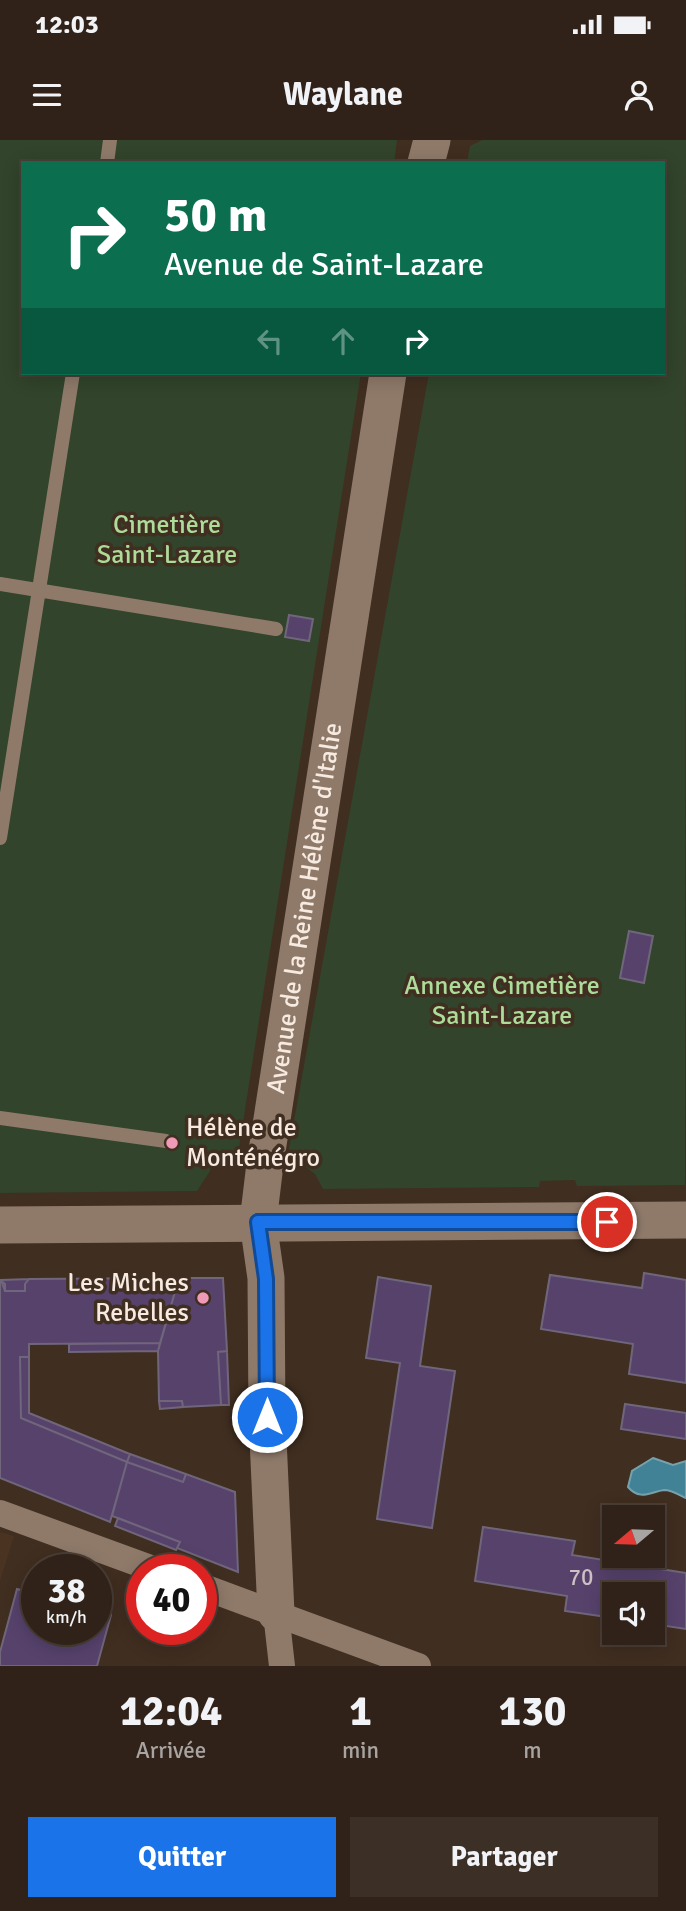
<!DOCTYPE html>
<html lang="fr">
<head>
<meta charset="utf-8">
<style>
	:root { --surface:#302218; --page:#3c2f25; --text:#f1f3f6; --muted:#a8a4a2; --line:#4b3f37; --accent:#1a73e8 }
	body { margin:0; font-family:Signika,sans-serif; background:var(--page); color:var(--text); height:100vh; display:flex; flex-direction:column; font-size:26px; white-space:nowrap }
	* { box-sizing:border-box; margin:0 }
	p { font-size:23px; color:var(--muted) }
	.icon { flex:none; width:38px; height:38px; fill:none; stroke:currentColor; stroke-width:2; stroke-linecap:round; stroke-linejoin:round }
	.map { position:relative; height:1526px; overflow:hidden }
	.side { display:flex; flex-direction:column; background:var(--surface); flex:1 }
	.side>* { flex:none }
	.hud { position:absolute; left:21px; top:21px; width:644px; height:214px; border-radius:0px; box-shadow:0 4px 18px #0003,0 0 0 2px var(--line); background:#0b6e4f; color:#fff; overflow:hidden }
	.needle { width:46px; rotate:251deg }
	.buttons { position:absolute; left:602px; top:1365px; display:grid; gap:14px }
	.buttons a { display:grid; place-items:center; width:63px; height:63px; border-radius:0px; background:var(--surface); box-shadow:0 4px 18px #0003,0 0 0 2px var(--line); font-size:35px }
	.speed { position:absolute; left:21px; top:1414px; display:flex; gap:14px; font-size:35px; font-weight:700; text-align:center }
	.speed>* { display:grid; place-content:center; width:91px; height:91px; border-radius:50%; background:var(--surface); box-shadow:0 4px 18px #0003,0 0 0 2px var(--line); line-height:1 }
	.speed small { font-size:18px; font-weight:400 }
	.speed .limit { border:10px solid #d22; background:#fff; color:#111 }
	.pin { position:absolute; display:grid; place-items:center; width:60px; height:60px; color:#fff; margin:-30px; border:4px solid #fff; border-radius:50%; box-shadow:0 2px 7px #0007 }
	.me { position:absolute; width:77px; margin:-38px; rotate:0deg; stroke-linejoin:round; filter:drop-shadow(0 0 5px #0008) }
	.turn { display:flex; align-items:center; gap:24px; height:147px; padding:0 28px; font-size:32px }
	.turn .icon { width:91px; height:91px; stroke-width:2.5 }
	.turn b { display:block; font-size:49px; line-height:60px }
	.lanes { display:flex; align-items:center; height:66px; padding:0 28px; background:#0003; justify-content:center; gap:35px; direction:ltr }
	.lanes .off { opacity:.35 }
	.eta { display:flex; justify-content:space-evenly; align-items:center; height:119px; text-align:center }
	.eta b { font-size:42px; font-weight:700; line-height:49px }
	.button { display:flex; gap:14px; margin-top:auto; padding:14px 28px }
	.button a { flex:1; height:80px; border-radius:0px; background:var(--accent); color:#fff; font-size:28px; font-weight:700; line-height:80px; text-align:center }
	.button a+a { background:var(--page); color:var(--text) }
	.status { display:flex; justify-content:space-between; align-items:center; height:49px; padding:0 35px; background:var(--surface); direction:ltr }
	.status svg { height:19px; fill:currentColor }
	header { display:flex; justify-content:space-between; align-items:center; height:91px; padding:0 28px; background:var(--surface); font-size:32px; font-weight:700 }
	.map>svg:first-child { display:block }
</style>
</head>
<body>
<div class="status"><b>12:03</b><svg viewBox="0 0 49 12"><path d="M0 12V9h3v3zM5 12V6h3v6zM10 12V3h3v9zM15 12V0h3v12zM26 1h20v11H26zM47 4h2v5h-2z"/></svg></div>
<header><svg class="icon" aria-label="menu" viewBox="0 0 24 24"><path d="M4 6h16M4 12h16M4 18h16"/></svg>Waylane<svg class="icon" aria-label="person" viewBox="0 0 24 24"><circle cx="12" cy="8" r="4"/><path d="M4 21q1-7 8-7t8 7"/></svg></header>
<div class="map">
<svg width="686" height="1526" viewBox="0 0 686 1526">
	<rect width="100%" height="100%" fill="#402e20"/>
	<path fill="#4a3320" d="M 0,1392 L 14,1396 L 0,1441 Z"/>
	<path fill="#32442b" d="M 0,0 L 397,0 L 394,23 L 23,23 L 23,233 L 361,233 L 238,1014 L 219,1023 L 212,1023 L 210,1031 L 197,1051 L 0,1053 Z
		M 482,0 L 686,0 L 685,1045 L 577,1046 L 575,1040 L 540,1041 L 539,1047 L 323,1049 L 315,1034 L 288,1014 L 429,233 L 663,233 L 663,23 L 467,23 L 470,6 Z"/>
	<path fill="#418296" stroke="#77a1ac" stroke-width="2" d="M 653,1318 L 673,1325 L 686,1321 L 686,1358 C 679,1355 672,1350 664,1350 C 650,1352 640,1361 628,1347 L 632,1331 Z"/>
	<path fill="#57426c" stroke="#70667b" stroke-width="2" d="M 289,475 L 313,479 L 309,501 L 285,497 Z
		M 629,791 L 653,796 L 644,843 L 620,838 Z
		M 644,1133 L 686,1140 L 686,1243 L 629,1234 L 633,1204 L 541,1189 L 550,1135 L 642,1148 Z
		M 378,1137 L 431,1146 L 420,1226 L 455,1231 L 432,1388 L 377,1379 L 400,1223 L 366,1218 Z
		M 179,1138 L 160,1203 L 29,1204 L 29,1217 L 20,1217 L 21,1278 L 127,1322 L 110,1382 L 0,1338 L 0,1140 L 5,1144 L 5,1151 L 25,1151 L 25,1144 L 29,1139 Z
		M 179,1138 L 223,1138 L 227,1211 L 218,1212 L 221,1265 L 183,1267 L 182,1261 L 159,1261 L 158,1211 Z
		M 29,1139 L 25,1144 L 25,1151 L 5,1151 L 1,1140 Z
		M 160,1203 L 158,1211 L 69,1212 L 69,1204 Z
		M 227,1211 L 229,1265 L 221,1265 L 218,1212 Z
		M 20,1217 L 29,1217 L 29,1273 L 130,1314 L 127,1322 L 21,1278 Z
		M 159,1261 L 182,1261 L 183,1267 L 160,1269 Z
		M 625,1264 L 686,1273 L 686,1299 L 621,1289 Z
		M 130,1314 L 186,1334 L 183,1342 L 127,1322 Z
		M 127,1322 L 183,1342 L 186,1334 L 235,1352 L 238,1432 L 177,1408 L 180,1402 L 112,1376 Z
		M 118,1378 L 180,1402 L 176,1410 L 115,1386 Z
		M 483,1387 L 575,1401 L 572,1415 L 686,1433 L 686,1489 L 653,1484 L 653,1454 L 614,1454 L 614,1478 L 565,1471 L 567,1456 L 475,1441 Z
		M 17,1449 L 37,1454 L 37,1489 L 96,1489 L 96,1471 L 111,1475 L 97,1526 L 0,1526 L 0,1512 Z"/>
	<g fill="none" stroke-linecap="round" stroke-linejoin="round">
		<path stroke="#8f7a6a" stroke-width="14" d="M 107,23 L 110,0
			M 0,444 L 276,489
			M 0,698 L 73,233
			M 0,978 L 166,1001"/>
		<path stroke="#8f7a6a" stroke-width="26" d="M 0,1373 L 156,1430
			M 201,1446 L 418,1526
			M 276,1473 L 282,1526"/>
		<g stroke="#8f7a6a" stroke-width="37">
			<path d="M 426,23 L 432,0"/>
			<path d="M 0,1085 L 686,1080"/>
			<path id="s1" d="M 276,1473 L 267,1277 L 266,1138 L 258,1082 L 265,1024 L 388,233"/>
		</g>
	</g>
	<g fill="none" stroke-linecap="round" stroke-linejoin="round">
		<g stroke="#114b97" stroke-width="18">
			<path id="route" d="M 267,1277 L 266,1139 L 258,1082 L 607,1082"/>
		</g>
		<use href="#route" stroke="#1a73e8" stroke-width="12"/>
	</g>
	<g fill="#f09ab7" stroke="#402e20" stroke-width="2.5">
		<circle cx="172" cy="1003" r="7"/>
		<circle cx="203" cy="1158" r="7"/>
	</g>
	<g text-anchor="middle" dominant-baseline="central" stroke-width="7" stroke-linejoin="round" paint-order="stroke">
		<g font-size="23" fill="#cec0c4">
			<text x="581" y="1437">70</text>
		</g>
		<g font-size="26" fill="#addb99" stroke="#402e20">
			<text x="167" y="385">Cimetière<tspan x="167" dy="30">Saint-Lazare</tspan></text>
			<text x="502" y="846">Annexe Cimetière<tspan x="502" dy="30">Saint-Lazare</tspan></text>
		</g>
		<g font-size="26" fill="#f6eae1" stroke="#402e20">
			<text stroke="none"><textPath href="#s1" startOffset="709">Avenue de la Reine Hélène d'Italie</textPath></text>
		</g>
		<g font-size="26" fill="#f6eae1" stroke="#402e20" text-anchor="start">
			<text x="186" y="988">Hélène de<tspan x="186" dy="30">Monténégro</tspan></text>
			<text x="189" y="1143" text-anchor="end">Les Miches<tspan x="189" dy="30">Rebelles</tspan></text>
		</g>
	</g>
</svg>
<div class="buttons">
<a><svg class="needle" viewBox="-14 -14 28 28"><path d="M0-13l5 13h-10z" fill="#e53935"/><path d="M0 13l5-13h-10z" fill="#a8a4a2"/></svg></a>
<a><svg class="icon" aria-label="sound" viewBox="0 0 24 24"><path d="M4 9h4l5-4v14l-5-4H4zM17 9q2 3 0 6"/></svg></a>
</div>
<div class="speed"><div>38<small>km/h</small></div><div class="limit">40</div></div>
<div class="pin" style="left:607px;top:1082px;background:#d93025"><svg class="icon" aria-label="arrive" viewBox="0 0 24 24"><path d="M6 21V4h12l-3 4 3 4H6"/></svg></div>
<svg class="me" style="left:267px;top:1277px" viewBox="-20 -20 40 40"><circle r="17" fill="#1a73e8" stroke="#fff" stroke-width="3"/><path d="M0-11L8 9 0 5-8 9z" fill="#fff"/></svg>
<div class="hud">
<div class="turn"><svg class="icon" aria-label="right" viewBox="0 0 24 24"><path d="M7 20v-9h11M14 6l5 5-5 5"/></svg><div><b>50 m</b>Avenue de Saint-Lazare</div></div>
<div class="lanes"><svg class="icon off" aria-label="left" viewBox="0 0 24 24"><path d="M17 20v-9H6M10 6l-5 5 5 5"/></svg><svg class="icon off" aria-label="ahead" viewBox="0 0 24 24"><path d="M12 20V5M6 11l6-6 6 6"/></svg><svg class="icon" aria-label="right" viewBox="0 0 24 24"><path d="M7 20v-9h11M14 6l5 5-5 5"/></svg></div>
</div>
</div>
<section class="side">
<div class="eta">
<div><b>12:04</b><p>Arrivée</p></div>
<div><b>1</b><p>min</p></div>
<div><b>130</b><p>m</p></div>
</div>
<div class="button"><a>Quitter</a><a>Partager</a></div>
</section>
</body>
</html>
